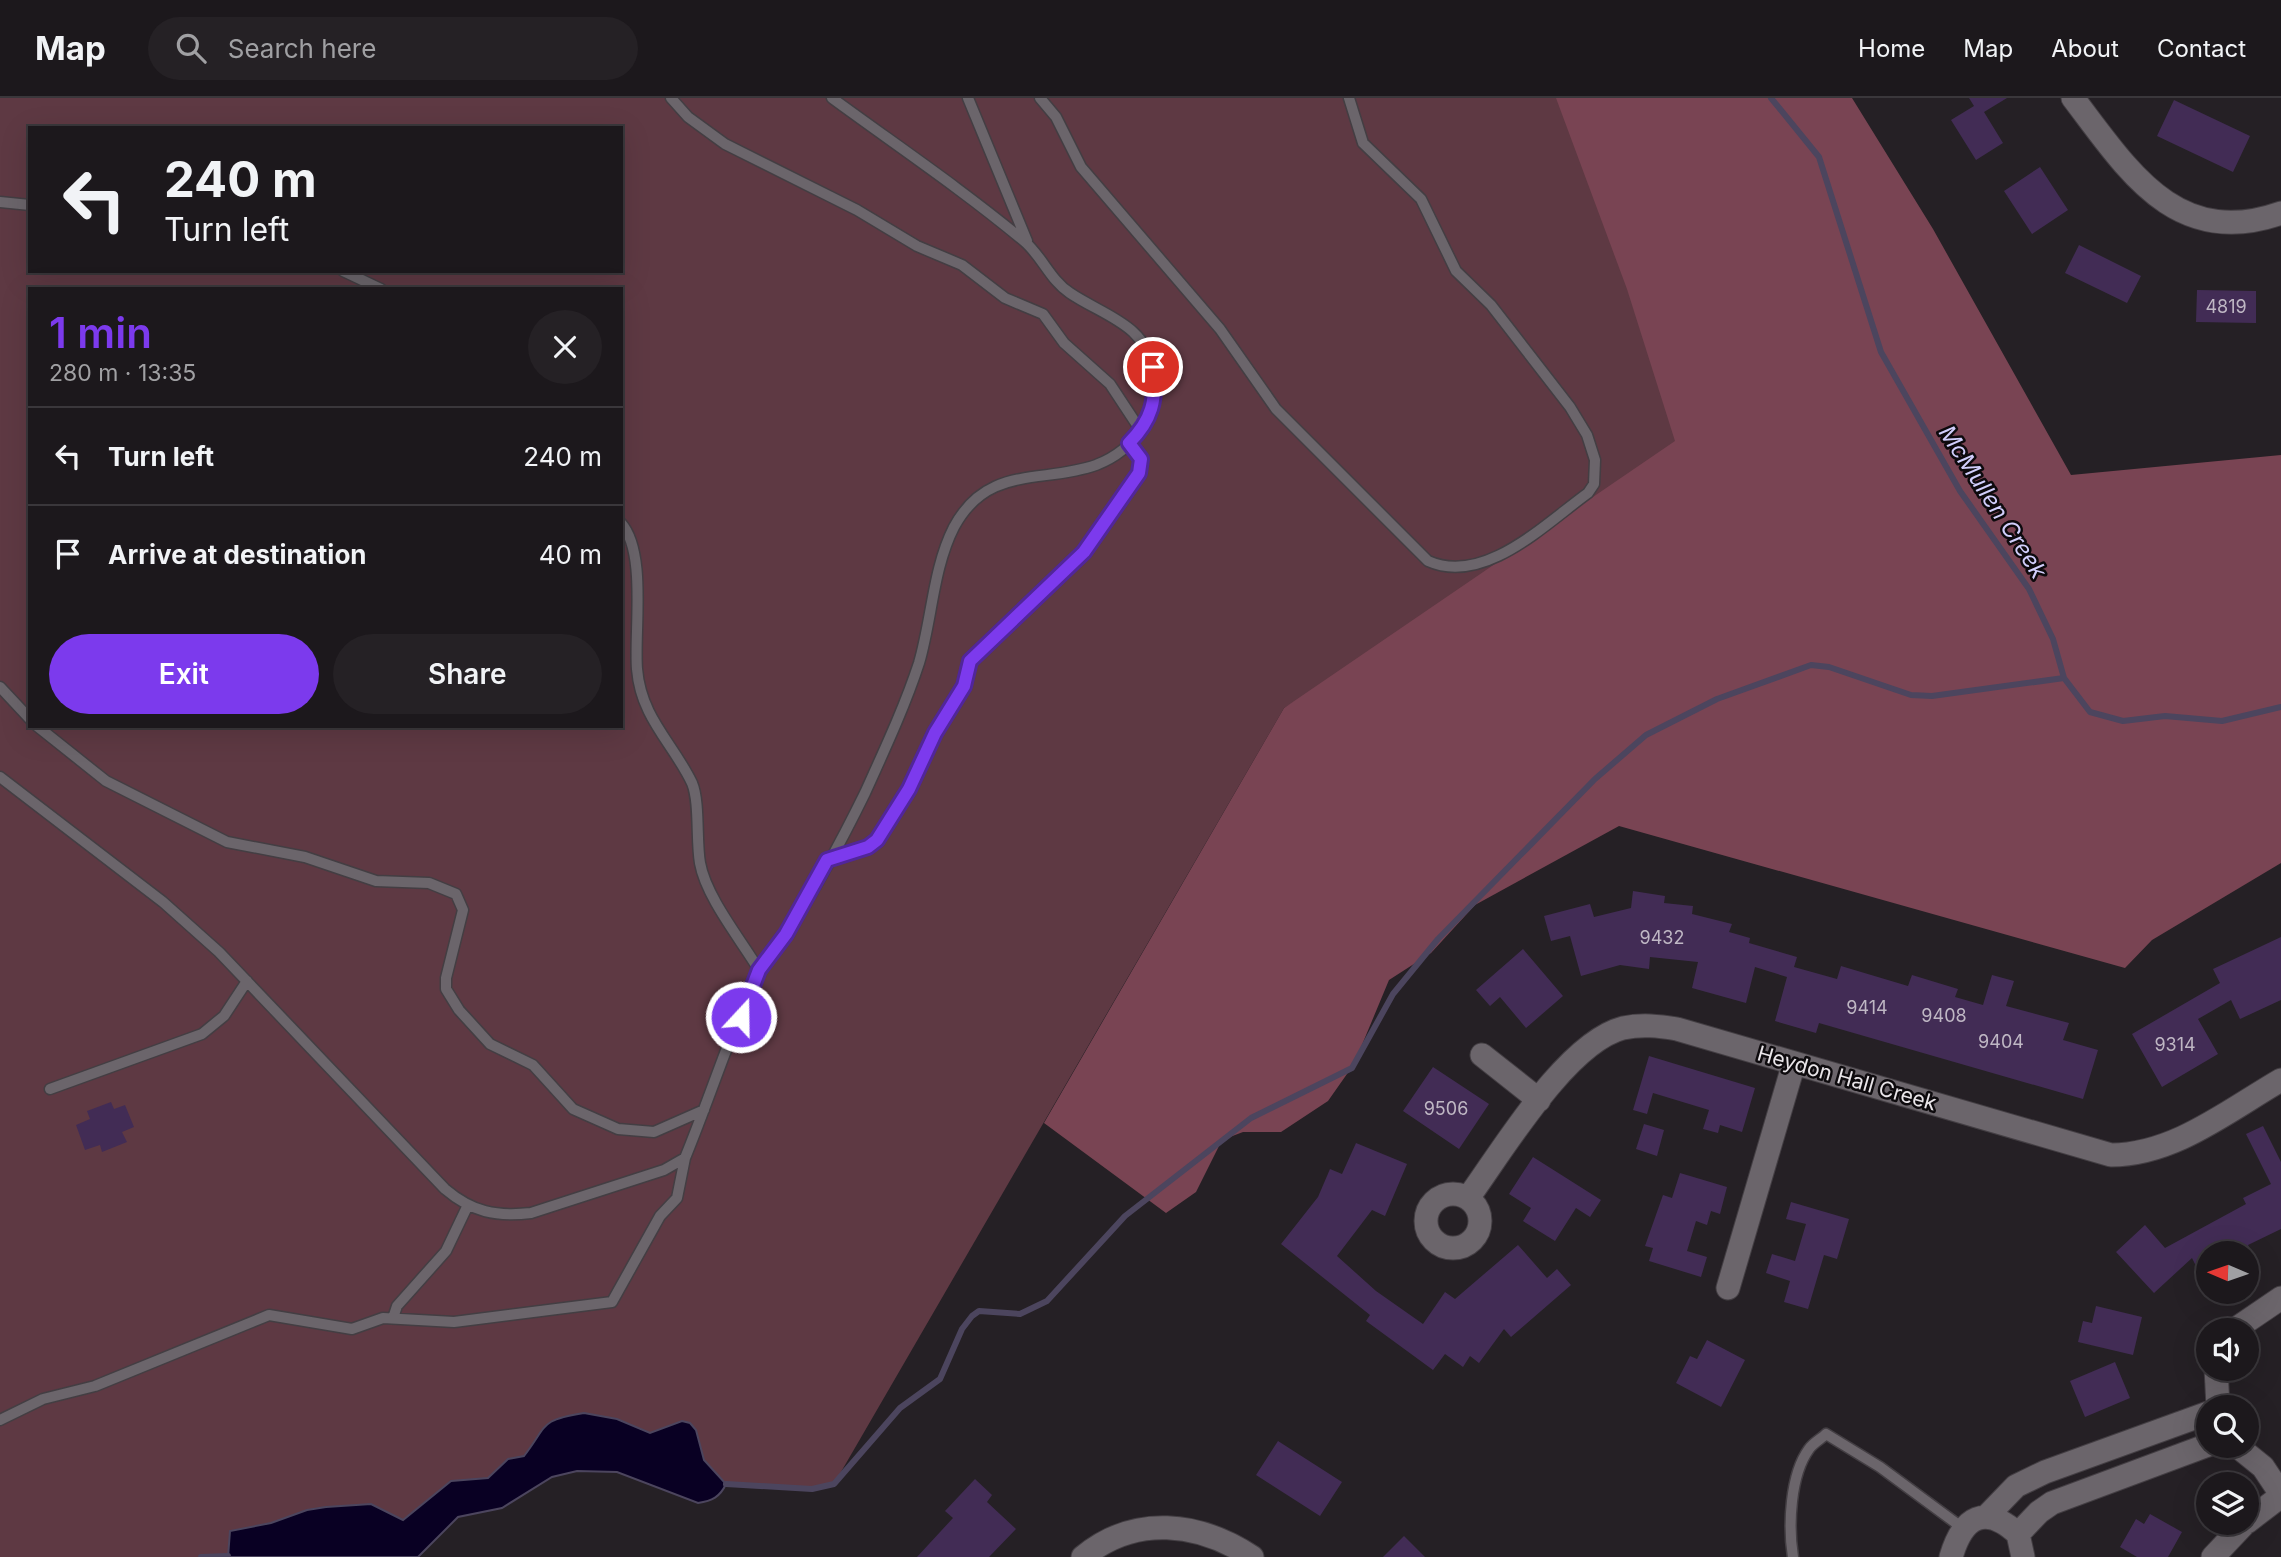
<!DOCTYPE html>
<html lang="en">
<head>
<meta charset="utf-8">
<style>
	:root { --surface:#1c181c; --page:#252125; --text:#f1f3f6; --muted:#a0a0a3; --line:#3a373b; --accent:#7c3aed }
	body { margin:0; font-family:Inter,sans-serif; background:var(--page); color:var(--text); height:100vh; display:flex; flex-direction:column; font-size:26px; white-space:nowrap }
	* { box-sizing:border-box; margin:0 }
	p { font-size:23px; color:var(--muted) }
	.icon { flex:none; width:38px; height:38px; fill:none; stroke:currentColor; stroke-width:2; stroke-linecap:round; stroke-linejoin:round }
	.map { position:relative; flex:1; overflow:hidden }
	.details { position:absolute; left:28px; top:189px; width:595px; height:441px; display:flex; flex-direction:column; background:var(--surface); border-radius:0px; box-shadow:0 7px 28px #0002,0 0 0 2px var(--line) }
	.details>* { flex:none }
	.banner { position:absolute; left:28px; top:28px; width:595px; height:147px; border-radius:0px; box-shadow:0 7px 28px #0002,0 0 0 2px var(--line); background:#1c181c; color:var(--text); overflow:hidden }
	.needle { width:46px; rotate:272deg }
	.controls { position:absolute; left:2196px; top:1143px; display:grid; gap:14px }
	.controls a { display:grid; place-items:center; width:63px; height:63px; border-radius:50%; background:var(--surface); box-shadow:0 7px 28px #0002,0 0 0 2px var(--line); font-size:35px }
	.pin { position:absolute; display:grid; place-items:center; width:60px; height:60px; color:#fff; margin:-30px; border:4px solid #fff; border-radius:50%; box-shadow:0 2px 7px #0007 }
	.me { position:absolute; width:77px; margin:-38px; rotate:21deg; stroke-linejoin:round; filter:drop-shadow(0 0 5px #0008) }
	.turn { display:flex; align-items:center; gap:24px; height:147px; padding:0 21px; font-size:32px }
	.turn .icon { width:91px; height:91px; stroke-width:2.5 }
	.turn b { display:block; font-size:49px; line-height:60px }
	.round { display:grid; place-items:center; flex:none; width:74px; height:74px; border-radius:37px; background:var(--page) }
	.overview { display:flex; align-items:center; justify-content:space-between; height:119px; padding:0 21px }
	h1 { font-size:42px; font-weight:600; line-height:52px; color:var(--accent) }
	.action { display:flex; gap:14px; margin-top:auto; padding:14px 21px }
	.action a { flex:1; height:80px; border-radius:42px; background:var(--accent); color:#fff; font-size:28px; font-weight:600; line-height:80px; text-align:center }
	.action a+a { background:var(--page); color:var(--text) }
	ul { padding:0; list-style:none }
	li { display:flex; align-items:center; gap:21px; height:98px; padding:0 21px; border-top:2px solid var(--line) }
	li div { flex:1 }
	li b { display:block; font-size:26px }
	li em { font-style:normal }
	header { display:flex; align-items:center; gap:42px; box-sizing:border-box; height:98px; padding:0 35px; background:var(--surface); border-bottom:2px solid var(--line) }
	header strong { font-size:33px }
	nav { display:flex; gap:38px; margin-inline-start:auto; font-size:24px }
	.search { width:490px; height:63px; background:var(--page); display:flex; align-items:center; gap:18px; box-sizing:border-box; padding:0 24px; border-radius:38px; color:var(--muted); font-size:26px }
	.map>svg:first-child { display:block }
</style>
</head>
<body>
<header>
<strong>Map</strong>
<div class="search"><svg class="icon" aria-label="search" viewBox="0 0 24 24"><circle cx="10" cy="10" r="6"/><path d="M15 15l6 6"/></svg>Search here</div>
<nav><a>Home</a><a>Map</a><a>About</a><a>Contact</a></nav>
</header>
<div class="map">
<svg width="2281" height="1459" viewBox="0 0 2281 1459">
	<rect width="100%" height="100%" fill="#252025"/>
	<path fill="#5e3943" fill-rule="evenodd" d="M 0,0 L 1771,0 L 1871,259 L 1284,610 L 834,1386 L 805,1391 L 726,1386 L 698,1397 L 596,1352 L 508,1397 L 253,1459 L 0,1459 ZM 30,30 L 621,30 L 621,173 L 30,173 ZM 30,191 L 621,191 L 621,628 L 30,628 Z"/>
	<path fill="#794453" d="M 1556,0 L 1852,0 L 1933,131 L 2071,377 L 2281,357 L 2281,765 L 2152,842 L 2125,870 L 1619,728 L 1475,807 L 1431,855 L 1389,882 L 1354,966 L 1328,1003 L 1281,1034 L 1243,1034 L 1222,1042 L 1196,1094 L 1166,1115 L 1044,1025 L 1284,610 L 1675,343 L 1627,191 Z"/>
	<path fill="#090023" stroke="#4c455e" stroke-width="2" d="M 584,1315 L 617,1321 L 650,1335 L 682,1323 L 690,1325 L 696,1332 L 704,1362 L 726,1386 C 720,1399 712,1403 698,1405 L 617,1374 L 577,1373 L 552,1379 L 502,1410 L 458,1419 L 418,1459 L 228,1459 L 230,1433 L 271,1425 L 307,1412 L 326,1409 L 371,1406 L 403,1422 L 451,1383 L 488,1380 L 508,1361 L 524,1358 C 548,1327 539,1322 584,1315 Z"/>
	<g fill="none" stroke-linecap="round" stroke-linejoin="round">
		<path stroke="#4c455e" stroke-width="6" d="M 1771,0 L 1819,59 L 1881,254 L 1960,393 L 2029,491 L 2053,541 L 2064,580 L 2090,614 L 2123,623 L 2165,618 L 2222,623 L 2281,609
			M 726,1386 L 812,1391 L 834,1386 L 900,1310 L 940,1281 L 962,1231 L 972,1218 L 979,1213 L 1020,1216 L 1047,1203 L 1125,1118 L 1251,1020 L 1352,970 L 1393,896 L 1438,841 L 1595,681 L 1646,637 L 1717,601 L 1811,567 L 1829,569 L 1911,597 L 1932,598 L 2064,580
			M 201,1459 L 228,1458"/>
	</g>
	<path fill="#422c55" d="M 1969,0 L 2007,0 L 1984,14 L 2003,45 L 1976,62 L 1951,22 L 1974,8 Z
		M 2174,2 L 2250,38 L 2233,74 L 2157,38 Z
		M 2040,69 L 2068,112 L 2032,136 L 2004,93 Z
		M 2079,147 L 2141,178 L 2127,205 L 2065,175 Z
		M 2197,192 L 2256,193 L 2256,225 L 2196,224 Z
		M 1633,793 L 1665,798 L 1664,805 L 1693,808 L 1692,816 L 1732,826 L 1729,834 L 1750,840 L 1749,845 L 1797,859 L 1794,869 L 1837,881 L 1841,868 L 1908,888 L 1912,877 L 1958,891 L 1955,899 L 1983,907 L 1992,877 L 2014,883 L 2006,908 L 2069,925 L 2063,942 L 2098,952 L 2083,1001 L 1819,925 L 1816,935 L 1775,923 L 1787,879 L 1755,869 L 1746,905 L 1692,890 L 1698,864 L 1650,859 L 1649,871 L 1620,867 L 1581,878 L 1570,838 L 1551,843 L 1544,818 L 1590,806 L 1594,819 L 1631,810 Z
		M 2281,839 L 2281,902 L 2240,921 L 2231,902 L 2198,921 L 2218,956 L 2162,989 L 2132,936 L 2220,885 L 2213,871 Z
		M 1523,851 L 1563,898 L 1526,930 L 1500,899 L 1490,908 L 1476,892 Z
		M 1649,958 L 1755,990 L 1742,1034 L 1720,1027 L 1718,1035 L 1703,1031 L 1709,1012 L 1653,995 L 1647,1016 L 1633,1012 Z
		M 1433,969 L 1489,1006 L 1459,1051 L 1403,1013 Z
		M 111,1004 L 114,1011 L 125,1007 L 134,1029 L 122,1034 L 127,1044 L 102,1054 L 100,1047 L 85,1052 L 76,1027 L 90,1021 L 87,1013 Z
		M 1644,1026 L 1664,1032 L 1657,1058 L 1636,1051 Z
		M 2263,1028 L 2281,1064 L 2281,1131 L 2248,1147 L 2252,1155 L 2208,1155 L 2208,1192 L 2192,1160 L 2154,1195 L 2116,1154 L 2145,1127 L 2165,1150 L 2246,1106 L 2243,1100 L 2271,1086 L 2246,1036 Z
		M 1356,1045 L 1407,1066 L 1385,1118 L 1372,1112 L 1337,1158 L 1376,1193 L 1423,1226 L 1445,1194 L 1455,1201 L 1518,1147 L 1547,1180 L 1557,1171 L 1571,1187 L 1511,1239 L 1504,1231 L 1479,1265 L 1470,1258 L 1463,1269 L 1445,1256 L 1433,1272 L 1366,1223 L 1370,1217 L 1281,1146 L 1318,1099 L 1330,1071 L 1342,1076 Z
		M 1533,1059 L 1601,1102 L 1590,1119 L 1576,1110 L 1555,1143 L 1523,1123 L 1531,1110 L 1509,1096 Z
		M 1680,1075 L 1727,1089 L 1720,1116 L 1711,1113 L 1707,1127 L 1696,1123 L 1687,1153 L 1707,1159 L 1701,1179 L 1649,1163 L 1653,1150 L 1645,1148 L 1663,1097 L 1672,1100 Z
		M 1791,1104 L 1849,1121 L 1837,1161 L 1824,1157 L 1808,1211 L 1784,1204 L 1790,1183 L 1766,1175 L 1772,1156 L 1795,1163 L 1806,1126 L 1786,1121 Z
		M 2096,1208 L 2142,1219 L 2133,1257 L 2078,1244 L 2083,1223 L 2092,1225 Z
		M 1707,1242 L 1745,1262 L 1721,1309 L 1676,1285 L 1690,1258 L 1697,1261 Z
		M 2115,1264 L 2130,1300 L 2085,1319 L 2070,1283 Z
		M 1278,1343 L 1342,1384 L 1320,1418 L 1256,1377 Z
		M 975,1381 L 992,1397 L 987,1404 L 1016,1431 L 989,1459 L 917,1459 L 953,1420 L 945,1413 Z
		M 2150,1416 L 2182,1434 L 2168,1459 L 2137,1459 L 2120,1449 L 2136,1421 L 2144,1426 Z
		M 1404,1438 L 1425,1459 L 1383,1459 Z"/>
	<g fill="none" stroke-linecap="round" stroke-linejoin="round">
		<g stroke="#433e43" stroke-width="13">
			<path id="lane" d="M 671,0 L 688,19 L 725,46 L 857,112 L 917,148 L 962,167 L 1005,200 L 1043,216 L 1064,245 L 1110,286 L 1141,333
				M 968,0 L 1027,143
				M 1040,0 L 1056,19 L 1081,69 L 1220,231 L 1276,311 L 1428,463 C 1484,488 1545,426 1588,395 L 1594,386 L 1595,362 L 1587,337 L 1570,309 L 1491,207 L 1456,173 L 1421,101 L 1363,45 L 1349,0
				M 0,104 L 30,107
				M 343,173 L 381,191
				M 621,425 C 647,454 634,533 637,571 C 641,620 673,645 692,685 C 700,704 696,743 700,765 C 706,799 741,842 759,872
				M 0,589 L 30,621
				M 37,628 L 106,683 L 227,744 L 305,759 L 376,783 L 429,785 L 456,796 L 463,812 L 446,880 L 446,891 L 459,912 L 490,946 L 533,967 L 573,1011 L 618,1031 L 654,1034 L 704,1012
				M 0,679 L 163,804 L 219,854 L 445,1091 C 472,1114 496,1119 531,1115 L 664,1072 L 685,1060 C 710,999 730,936 757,876 C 764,861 777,850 786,836 C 815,792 842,742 865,695 C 884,653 905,608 919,565 C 932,521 933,470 954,429 C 988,366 1043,386 1096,367 C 1135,352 1160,315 1154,273 C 1146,226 1104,218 1070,195 C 1050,182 1042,158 1024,143 C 963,92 896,47 832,0
				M 827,762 L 868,749 L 877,742 L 909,691 L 935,635 L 964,588 L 970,563 L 1084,454 L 1139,375 L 1141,361 L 1129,345
				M 50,991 L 202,936 L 224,918 L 247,883
				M 393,1220 L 397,1208 L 446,1153 L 467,1109
				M 0,1322 L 43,1301 L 95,1288 L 269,1217 L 352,1231 L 383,1220 L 454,1224 L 612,1204 L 660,1118 L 677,1100 L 685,1060
				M 1793,1459 C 1788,1428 1790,1377 1809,1351 C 1813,1345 1821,1341 1826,1336 L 1880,1369 L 1964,1431"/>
		</g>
		<g stroke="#433e43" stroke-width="25">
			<path id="street" d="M 2073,0 C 2128,72 2176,152 2281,115
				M 1482,957 L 1539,1002
				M1426 1123a27 27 0 1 1 54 0a27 27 0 1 1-54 0Z
				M 1468,1100 C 1503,1052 1566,945 1623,930 C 1642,926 1659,928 1677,931 L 2111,1057 C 2174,1057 2229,1012 2281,982
				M 1728,1190 L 1794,965
				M 2234,1232 L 2281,1200
				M 2216,1270 L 2218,1309
				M 2237,1348 L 2263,1369 L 2281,1396
				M 1987,1418 L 2016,1388 L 2045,1374 L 2208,1315
				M 2247,1424 L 2281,1398
				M 2018,1436 L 2039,1414 L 2052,1405 L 2208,1347
				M 1083,1459 C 1135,1416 1199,1424 1252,1459
				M 1951,1459 C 1963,1418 1985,1406 2018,1436 L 2023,1459
				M 2213,1459 L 2246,1424"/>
		</g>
		<use href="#lane" stroke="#6b656b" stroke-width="10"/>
		<use href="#street" stroke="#6b656b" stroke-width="23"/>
	</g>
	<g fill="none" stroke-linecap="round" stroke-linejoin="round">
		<g stroke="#51269a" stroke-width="18">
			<path id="route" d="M 741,919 L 759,872 L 786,836 L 827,762 L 868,749 L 877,742 L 909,691 L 935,635 L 964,588 L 970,563 L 1084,454 L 1139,375 L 1141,361 L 1129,345 C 1152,322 1157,302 1153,269"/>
		</g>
		<use href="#route" stroke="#7c3aed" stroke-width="12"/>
	</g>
	<g text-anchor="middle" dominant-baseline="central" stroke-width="5" stroke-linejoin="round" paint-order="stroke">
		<g font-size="18" fill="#bfb7c4">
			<text x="2226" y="208">4819</text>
			<text x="1662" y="839">9432</text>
			<text x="1867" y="909">9414</text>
			<text x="1944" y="917">9408</text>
			<text x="2001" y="943">9404</text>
			<text x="2175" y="946">9314</text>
			<text x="1446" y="1010">9506</text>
		</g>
		<g font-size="21" fill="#e9e5e9" stroke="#0d0a0d">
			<text transform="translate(1847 980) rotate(16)">Heydon Hall Creek</text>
		</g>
		<g font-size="23" font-style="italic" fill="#d1cefb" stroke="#0d0a0d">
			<text transform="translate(1993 404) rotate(57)">McMullen Creek</text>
		</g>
	</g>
</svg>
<div class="controls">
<a><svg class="needle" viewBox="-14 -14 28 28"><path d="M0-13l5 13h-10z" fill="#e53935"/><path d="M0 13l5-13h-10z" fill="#a0a0a3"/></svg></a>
<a><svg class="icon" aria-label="sound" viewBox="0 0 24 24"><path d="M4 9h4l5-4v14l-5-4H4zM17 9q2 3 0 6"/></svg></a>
<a><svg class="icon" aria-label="search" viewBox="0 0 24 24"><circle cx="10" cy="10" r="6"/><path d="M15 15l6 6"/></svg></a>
<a><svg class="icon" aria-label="layers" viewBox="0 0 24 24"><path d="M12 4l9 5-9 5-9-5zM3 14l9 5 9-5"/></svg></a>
</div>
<div class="pin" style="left:1153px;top:269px;background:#d93025"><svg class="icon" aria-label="arrive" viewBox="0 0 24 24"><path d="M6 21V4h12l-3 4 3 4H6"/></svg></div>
<svg class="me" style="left:741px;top:919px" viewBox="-20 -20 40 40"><circle r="17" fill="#7c3aed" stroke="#fff" stroke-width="3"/><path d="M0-11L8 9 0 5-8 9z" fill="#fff"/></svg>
<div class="banner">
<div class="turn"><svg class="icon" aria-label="left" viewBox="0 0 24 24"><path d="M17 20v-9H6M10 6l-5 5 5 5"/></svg><div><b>240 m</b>Turn left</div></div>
</div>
<section class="details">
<div class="overview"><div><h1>1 min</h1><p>280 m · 13:35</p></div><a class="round"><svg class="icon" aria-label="close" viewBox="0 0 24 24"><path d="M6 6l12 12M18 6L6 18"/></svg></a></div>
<ul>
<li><svg class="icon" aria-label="left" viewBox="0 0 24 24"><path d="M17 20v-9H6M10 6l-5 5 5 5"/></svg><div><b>Turn left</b></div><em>240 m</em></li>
<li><svg class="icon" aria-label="arrive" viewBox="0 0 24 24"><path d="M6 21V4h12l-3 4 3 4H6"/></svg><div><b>Arrive at destination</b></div><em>40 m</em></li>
</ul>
<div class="action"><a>Exit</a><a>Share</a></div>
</section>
</div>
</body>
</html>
